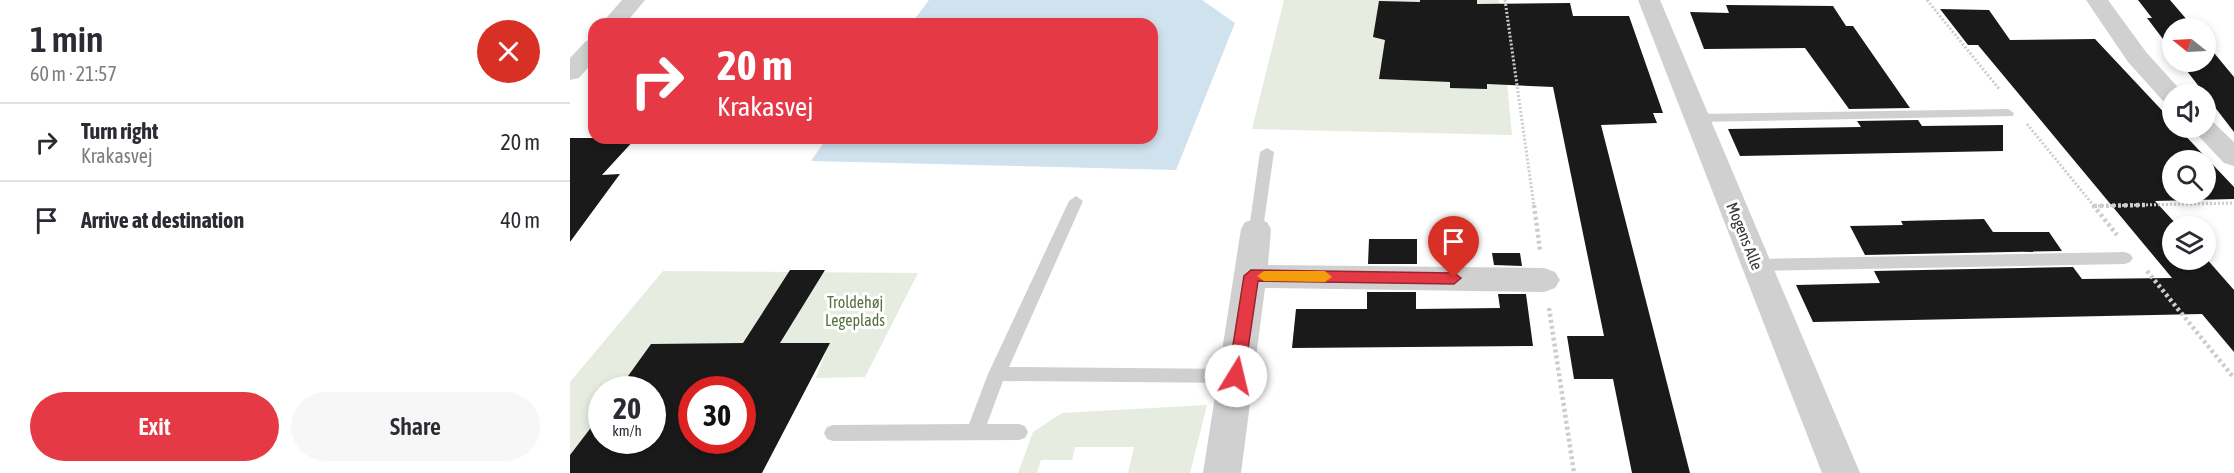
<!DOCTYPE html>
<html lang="en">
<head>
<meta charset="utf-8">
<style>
	:root { --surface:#fff; --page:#f7f7f7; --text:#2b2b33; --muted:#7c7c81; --line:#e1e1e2; --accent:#e63946 }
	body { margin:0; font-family:"Asap Condensed",sans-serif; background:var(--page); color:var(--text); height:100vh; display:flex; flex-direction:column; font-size:22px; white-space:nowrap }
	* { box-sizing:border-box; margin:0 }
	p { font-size:20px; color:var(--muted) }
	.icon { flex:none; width:33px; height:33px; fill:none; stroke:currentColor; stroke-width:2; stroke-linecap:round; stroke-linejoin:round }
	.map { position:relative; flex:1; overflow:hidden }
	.side { display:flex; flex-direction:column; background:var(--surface); width:570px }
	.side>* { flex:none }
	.hud { position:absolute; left:18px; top:18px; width:570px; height:126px; border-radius:18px; box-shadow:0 3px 9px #0003; background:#e63946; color:#fff; overflow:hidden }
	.needle { width:39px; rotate:288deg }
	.controls { position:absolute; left:1592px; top:18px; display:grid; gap:12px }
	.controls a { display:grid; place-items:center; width:54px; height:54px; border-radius:50%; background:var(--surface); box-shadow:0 3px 9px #0003; font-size:30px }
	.speed { position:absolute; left:18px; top:376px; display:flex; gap:12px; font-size:30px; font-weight:700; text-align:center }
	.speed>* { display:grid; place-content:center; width:78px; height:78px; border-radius:50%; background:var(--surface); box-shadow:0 3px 9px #0003; line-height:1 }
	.speed small { font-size:15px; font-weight:400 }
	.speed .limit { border:9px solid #d22; background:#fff; color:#111 }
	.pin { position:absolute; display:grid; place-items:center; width:51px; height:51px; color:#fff; margin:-62px -26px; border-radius:50% 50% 50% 0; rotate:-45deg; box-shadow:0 0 6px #0007 }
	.pin .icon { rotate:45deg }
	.me { position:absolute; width:66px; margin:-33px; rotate:9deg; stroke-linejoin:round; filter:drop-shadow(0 0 4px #0008) }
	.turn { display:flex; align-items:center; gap:21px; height:126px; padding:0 30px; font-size:27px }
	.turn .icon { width:78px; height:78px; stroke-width:2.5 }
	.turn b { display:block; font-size:42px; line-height:51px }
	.round { display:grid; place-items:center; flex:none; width:63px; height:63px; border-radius:32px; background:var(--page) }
	.summary { display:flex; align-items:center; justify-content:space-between; height:102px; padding:0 30px }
	h1 { font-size:36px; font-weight:600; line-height:45px }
	.cta { display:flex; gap:12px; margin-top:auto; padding:12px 30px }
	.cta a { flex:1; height:69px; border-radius:36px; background:var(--accent); color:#fff; font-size:24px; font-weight:600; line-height:69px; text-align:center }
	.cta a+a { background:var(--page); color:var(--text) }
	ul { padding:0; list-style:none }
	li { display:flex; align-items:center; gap:18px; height:78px; padding:0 30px; border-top:2px solid var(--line) }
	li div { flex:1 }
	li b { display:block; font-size:22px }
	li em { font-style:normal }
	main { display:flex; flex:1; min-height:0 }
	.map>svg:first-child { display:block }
</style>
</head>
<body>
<main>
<section class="side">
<div class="summary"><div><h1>1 min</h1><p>60 m · 21:57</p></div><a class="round" style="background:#d93025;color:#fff"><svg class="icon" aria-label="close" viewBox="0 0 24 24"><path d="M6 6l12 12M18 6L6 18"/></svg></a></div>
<ul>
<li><svg class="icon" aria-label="right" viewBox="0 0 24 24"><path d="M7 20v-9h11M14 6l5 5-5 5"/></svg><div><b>Turn right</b><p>Krakasvej</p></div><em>20 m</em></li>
<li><svg class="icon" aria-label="arrive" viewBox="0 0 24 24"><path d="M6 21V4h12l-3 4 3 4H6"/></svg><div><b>Arrive at destination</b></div><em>40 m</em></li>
</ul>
<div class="cta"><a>Exit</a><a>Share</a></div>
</section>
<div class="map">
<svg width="1664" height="473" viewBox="0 0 1664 473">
	<rect width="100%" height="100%" fill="#fff"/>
	<path fill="#e6ecdf" d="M 714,0 L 929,0 L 942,135 L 682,129 Z
		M 93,271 L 348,273 L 295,377 L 246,378 L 259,343 L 81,344 L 48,390 L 32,390 L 31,425 L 22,425 L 0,455 L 0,382 Z
		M 637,405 L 620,473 L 558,473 L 564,447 L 505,447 L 502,460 L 471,460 L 467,473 L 448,473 L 463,432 L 492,413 Z"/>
	<path fill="#cfe2ee" d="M 359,0 L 632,0 L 665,23 L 606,170 L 241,161 L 257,138 L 582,138 L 582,24 L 341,24 Z"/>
	<path fill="#1a1a1a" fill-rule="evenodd" d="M 850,0 L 907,0 L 907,4 L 1000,3 L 1003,16 L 1059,16 L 1093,113 L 1083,113 L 1087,123 L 1031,125 L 1120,473 L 1062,473 L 1043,379 L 1004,379 L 997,336 L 1034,336 L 983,87 L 917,84 L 917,89 L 880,88 L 880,82 L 809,79 L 815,40 L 803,37 L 809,1 L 850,2 Z
		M 1568,0 L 1600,0 L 1624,28 L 1602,28 L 1602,51 L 1577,18 L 1582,18 Z
		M 1156,5 L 1263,6 L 1276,26 L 1283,26 L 1340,108 L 1279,109 L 1235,48 L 1134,49 L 1120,12 L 1159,13 Z
		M 1370,9 L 1419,10 L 1440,40 L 1525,39 L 1602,121 L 1602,128 L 1608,128 L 1664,187 L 1664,199 L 1585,201 L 1608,226 L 1602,226 L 1602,260 L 1635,260 L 1635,257 L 1664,290 L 1664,352 L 1632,314 L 1243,322 L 1226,285 L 1310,283 L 1304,271 L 1503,267 L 1512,279 L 1602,278 L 1408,45 L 1398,45 ZM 1602,160 L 1635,160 L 1635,194 L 1602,194 Z
		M 1635,42 L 1664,77 L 1664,132 L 1610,62 L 1635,62 Z
		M 1348,120 L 1352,126 L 1433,125 L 1433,151 L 1170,156 L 1158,129 L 1291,127 L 1287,121 Z
		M 0,138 L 66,138 L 32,175 L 50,174 L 0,242 Z
		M 1414,219 L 1423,232 L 1479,232 L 1492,251 L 1295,255 L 1280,226 L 1333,225 L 1331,221 Z
		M 799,239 L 847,239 L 847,264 L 798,264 Z
		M 922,253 L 950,253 L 952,266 L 924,265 Z
		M 220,270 L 255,270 L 210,343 L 260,343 L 192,473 L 0,473 L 0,455 L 32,413 L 32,441 L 82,441 L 82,390 L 48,390 L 81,344 L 173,343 ZM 122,390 L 172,390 L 172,441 L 122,441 Z
		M 797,292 L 846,292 L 846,309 L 930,308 L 928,294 L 956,294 L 963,346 L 722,348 L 726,309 L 797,309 Z"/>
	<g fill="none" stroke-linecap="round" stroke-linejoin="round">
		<path stroke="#cdcdcd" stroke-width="3" stroke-dasharray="2 2" stroke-linecap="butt" d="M 935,0 L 964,206
			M 1357,0 L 1430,90
			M 1457,124 L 1524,206
			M 1524,206 L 1664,203"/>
		<path stroke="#cdcdcd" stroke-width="4.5" stroke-dasharray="3 3" stroke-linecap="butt" d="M 964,205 L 970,250
			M 1523,205 L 1547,235
			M 1524,206 L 1575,205
			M 1577,271 L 1664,378
			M 979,308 L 1004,473"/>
		<path fill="#d0d0d0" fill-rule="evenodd" d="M 1438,109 L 1444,113 L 1443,116 L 1126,122 L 1119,118 L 1126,114 Z
			M 697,148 L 704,152 L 693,229 L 686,234 L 679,229 L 690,152 Z
			M 506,196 L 513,201 L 439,367 L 666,369 L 672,371 L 675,376 L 672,381 L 666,383 L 433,381 L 417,424 L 449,424 L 455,426 L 458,432 L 455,438 L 449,440 L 263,441 L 257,439 L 254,433 L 257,427 L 263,425 L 399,424 L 418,374 L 499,201 Z
			M 1555,252 L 1560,254 L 1563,258 L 1560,262 L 1555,264 L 1187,271 L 1182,269 L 1179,265 L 1182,261 L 1187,259 Z"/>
		<path fill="#d0d0d0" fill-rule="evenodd" d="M 52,0 L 75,0 L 55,24 L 31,24 Z
			M 1068,0 L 1090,0 L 1290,473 L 1252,473 Z
			M 1516,0 L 1538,0 L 1576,52 L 1614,94 L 1602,94 L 1602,104 L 1593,101 L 1558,62 Z
			M 24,39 L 24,61 L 9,78 L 0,80 L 0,58 L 16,41 Z
			M 1635,120 L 1643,122 L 1664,142 L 1664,166 L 1654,163 L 1621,128 L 1635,128 Z
			M 686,219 L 697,222 L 701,229 L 698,265 L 974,268 L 985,272 L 990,280 L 985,288 L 974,292 L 695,288 L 671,473 L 633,473 L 671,229 L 675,222 Z"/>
	</g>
	<path fill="#e63946" stroke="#96252e" stroke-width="1.5" d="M 681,270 L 884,273 L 891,278 L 884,284 L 688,281 L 674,376 L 672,380 L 666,382 L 661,380 L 658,376 L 674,276 Z"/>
	<path fill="#f59e0b" d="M 694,271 L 755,271 L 762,277 L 755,282 L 694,281 L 687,276 Z"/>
	<g text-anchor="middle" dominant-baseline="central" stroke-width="6" stroke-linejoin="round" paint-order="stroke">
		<g font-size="16" fill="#333" stroke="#fff">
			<text transform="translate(1175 236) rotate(68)">Mogens Alle</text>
		</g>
		<g font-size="16" fill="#56703f" stroke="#fff">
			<text x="285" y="302">Troldehøj<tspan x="285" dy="18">Legeplads</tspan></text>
		</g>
	</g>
</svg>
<div class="controls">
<a><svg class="needle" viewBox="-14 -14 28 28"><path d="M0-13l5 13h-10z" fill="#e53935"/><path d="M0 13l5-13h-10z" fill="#7c7c81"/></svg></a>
<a><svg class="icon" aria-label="sound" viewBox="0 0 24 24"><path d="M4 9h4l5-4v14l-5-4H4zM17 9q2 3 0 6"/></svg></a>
<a><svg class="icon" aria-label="search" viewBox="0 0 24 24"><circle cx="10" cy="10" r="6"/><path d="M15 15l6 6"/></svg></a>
<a><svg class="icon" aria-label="layers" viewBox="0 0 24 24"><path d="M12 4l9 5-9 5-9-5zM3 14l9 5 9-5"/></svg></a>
</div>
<div class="speed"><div>20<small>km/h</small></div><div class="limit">30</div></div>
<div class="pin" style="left:884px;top:278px;background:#d93025"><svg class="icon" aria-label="arrive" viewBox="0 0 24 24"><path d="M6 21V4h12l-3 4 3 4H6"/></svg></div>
<svg class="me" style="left:666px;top:376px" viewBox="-20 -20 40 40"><circle r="19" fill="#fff"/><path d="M0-13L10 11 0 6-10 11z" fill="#e63946"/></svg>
<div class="hud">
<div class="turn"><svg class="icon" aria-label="right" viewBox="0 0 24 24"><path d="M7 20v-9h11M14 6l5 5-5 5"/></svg><div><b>20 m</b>Krakasvej</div></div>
</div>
</div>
</main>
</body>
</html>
